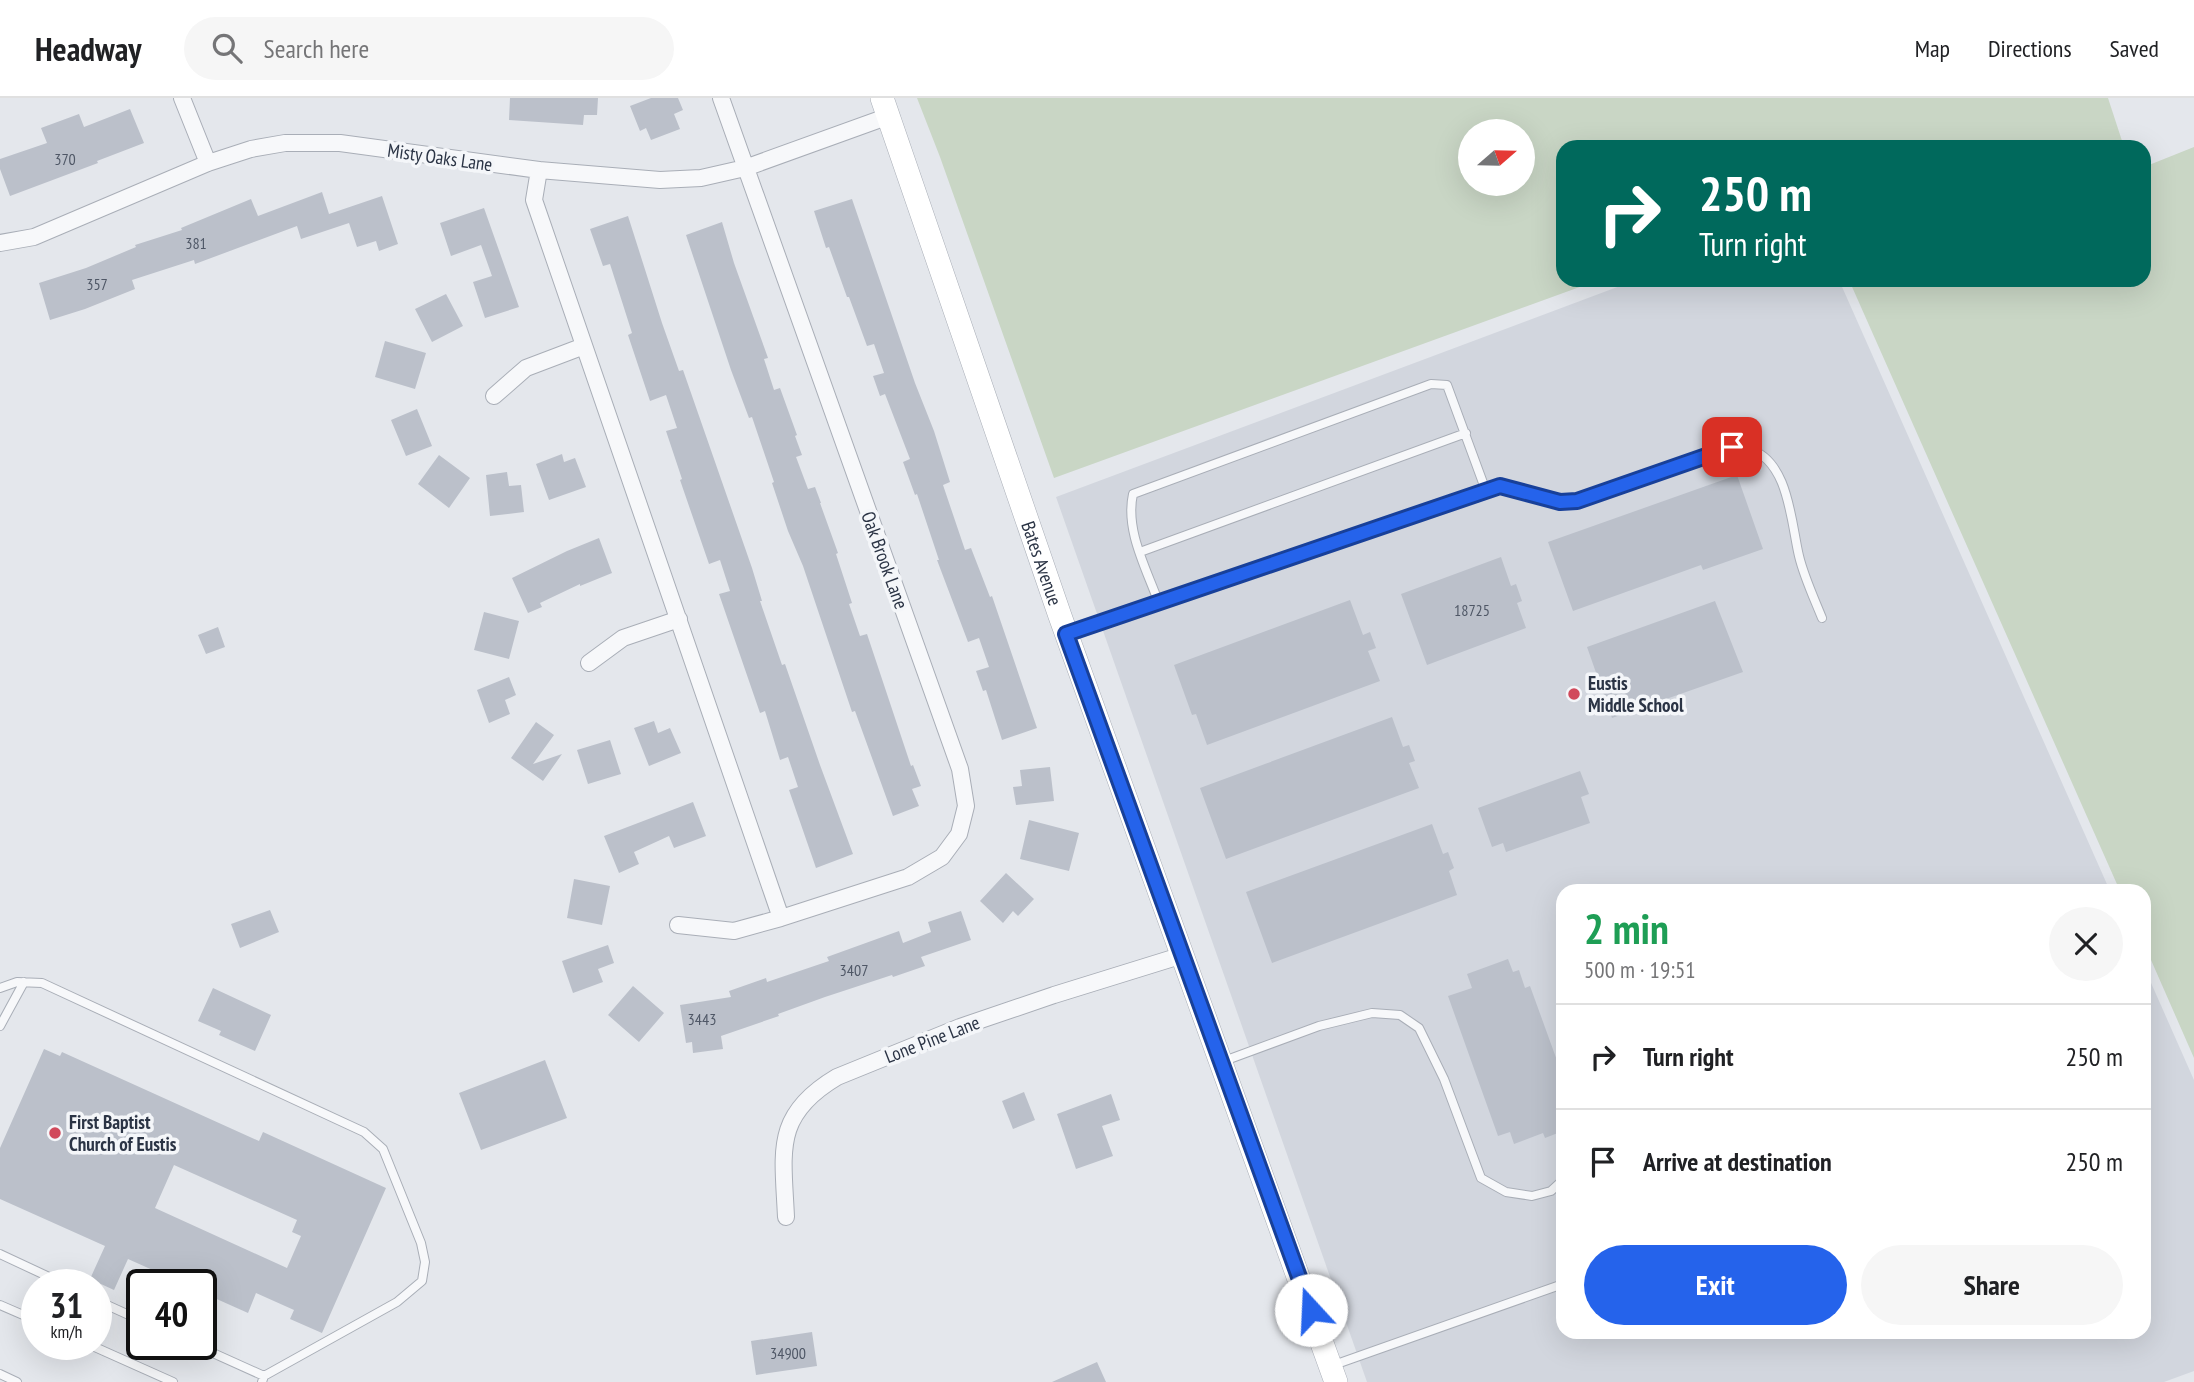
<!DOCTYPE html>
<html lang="en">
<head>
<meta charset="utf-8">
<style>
	:root { --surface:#fff; --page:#f6f6f6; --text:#202124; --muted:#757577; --line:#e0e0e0; --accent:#2563eb }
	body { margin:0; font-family:"PT Sans Narrow",sans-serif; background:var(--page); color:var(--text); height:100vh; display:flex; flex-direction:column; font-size:26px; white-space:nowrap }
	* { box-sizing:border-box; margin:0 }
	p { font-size:23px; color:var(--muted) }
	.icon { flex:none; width:38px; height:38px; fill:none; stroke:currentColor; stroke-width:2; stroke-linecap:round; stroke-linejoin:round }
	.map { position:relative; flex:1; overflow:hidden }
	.details { position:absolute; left:1556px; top:786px; width:595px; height:455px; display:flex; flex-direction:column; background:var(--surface); border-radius:21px; box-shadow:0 7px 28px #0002 }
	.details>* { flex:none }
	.hud { position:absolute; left:1556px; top:42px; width:595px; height:147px; border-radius:21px; box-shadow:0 7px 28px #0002; background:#00695c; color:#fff; overflow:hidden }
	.needle { width:46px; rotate:70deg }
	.fabs { position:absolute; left:1458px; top:21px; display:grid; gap:14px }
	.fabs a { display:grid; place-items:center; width:77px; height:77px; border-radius:50%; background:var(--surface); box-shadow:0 7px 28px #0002; font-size:35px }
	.speed { position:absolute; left:21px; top:1171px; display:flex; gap:14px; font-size:35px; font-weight:700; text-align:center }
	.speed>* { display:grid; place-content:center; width:91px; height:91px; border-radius:50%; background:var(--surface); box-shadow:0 7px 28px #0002; line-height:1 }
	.speed small { font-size:18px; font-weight:400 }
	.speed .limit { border:4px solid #111; border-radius:10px; background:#fff; color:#111 }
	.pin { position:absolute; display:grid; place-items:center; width:60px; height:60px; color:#fff; margin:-30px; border-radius:14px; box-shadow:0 4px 10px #0006 }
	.me { position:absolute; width:77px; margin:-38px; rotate:340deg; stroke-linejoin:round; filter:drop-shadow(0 0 5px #0008) }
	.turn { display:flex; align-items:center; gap:24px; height:147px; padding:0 28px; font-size:32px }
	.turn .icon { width:91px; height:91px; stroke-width:2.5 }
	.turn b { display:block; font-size:49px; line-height:60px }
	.round { display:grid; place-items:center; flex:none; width:74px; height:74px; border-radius:37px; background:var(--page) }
	.head { display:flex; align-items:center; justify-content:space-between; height:119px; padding:0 28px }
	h1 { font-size:42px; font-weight:700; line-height:52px; color:#1e9e55 }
	.button { display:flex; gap:14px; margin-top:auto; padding:14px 28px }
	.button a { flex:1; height:80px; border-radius:42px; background:var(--accent); color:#fff; font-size:28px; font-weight:700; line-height:80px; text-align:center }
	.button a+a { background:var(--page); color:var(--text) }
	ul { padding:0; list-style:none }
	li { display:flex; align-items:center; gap:21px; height:105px; padding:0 28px; border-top:2px solid var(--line) }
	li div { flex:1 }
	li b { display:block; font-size:26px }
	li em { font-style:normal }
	header { display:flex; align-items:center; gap:42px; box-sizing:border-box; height:98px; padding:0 35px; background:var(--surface); border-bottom:2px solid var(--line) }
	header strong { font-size:33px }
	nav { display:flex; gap:38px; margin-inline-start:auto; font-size:24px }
	.search { width:490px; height:63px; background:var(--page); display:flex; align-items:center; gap:18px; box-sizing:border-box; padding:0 24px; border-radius:38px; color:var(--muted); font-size:26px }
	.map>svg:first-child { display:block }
</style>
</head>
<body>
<header>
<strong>Headway</strong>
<div class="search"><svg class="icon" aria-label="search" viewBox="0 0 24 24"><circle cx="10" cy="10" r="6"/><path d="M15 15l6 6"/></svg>Search here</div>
<nav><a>Map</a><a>Directions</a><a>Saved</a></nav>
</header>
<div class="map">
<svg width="2194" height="1284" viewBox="0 0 2194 1284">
	<rect width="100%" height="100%" fill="#e4e7ec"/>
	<path fill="#d2d6de" d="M 1636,182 L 1839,182 L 2110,793 L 1563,793 L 1563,1234 L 2144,1234 L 2144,869 L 2194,982 L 2194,1273 L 2164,1284 L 1367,1284 L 1056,399 Z"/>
	<path fill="#c9d6c5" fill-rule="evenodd" d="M 917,0 L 2108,0 L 2124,49 L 1563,49 L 1563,182 L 1599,182 L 1054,380 L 940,59 ZM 1522,33 L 1522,86 L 1470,86 L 1470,33 Z
		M 2194,49 L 2194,960 L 2144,846 L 2144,793 L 2120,793 L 1849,182 L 2144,182 L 2144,69 Z"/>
	<path fill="#bbc0ca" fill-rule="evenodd" d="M 510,0 L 598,0 L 597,17 L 584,17 L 583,27 L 509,22 Z
		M 651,0 L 678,0 L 683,12 L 674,16 L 680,31 L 651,42 L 646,30 L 640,33 L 630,8 Z
		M 130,11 L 144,45 L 97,63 L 98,65 L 10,98 L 0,71 L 0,61 L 47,45 L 41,30 L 79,16 L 84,29 Z
		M 322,94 L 329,116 L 382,98 L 398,146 L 379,153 L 376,143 L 357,149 L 349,125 L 301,141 L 297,128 L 195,166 L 194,162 L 132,182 L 135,191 L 85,211 L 50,222 L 39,185 L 86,170 L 136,149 L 135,147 L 182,132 L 181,130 L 251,101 L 258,118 Z
		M 852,101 L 915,285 L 934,333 L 950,384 L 943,387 L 965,452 L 971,450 L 990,499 L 992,498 L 1037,630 L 1002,642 L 986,592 L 983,593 L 976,573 L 989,569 L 979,540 L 968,544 L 937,462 L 939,462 L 917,396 L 915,397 L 903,364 L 910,361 L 885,296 L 880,298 L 873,278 L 884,275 L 874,246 L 867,248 L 849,199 L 847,199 L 829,149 L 826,150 L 814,113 Z
		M 484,110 L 519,209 L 485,220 L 473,184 L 492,178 L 481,147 L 451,158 L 440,125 Z
		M 628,118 L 662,225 L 679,273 L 683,272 L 752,470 L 762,503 L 760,503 L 782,567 L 785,566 L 820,667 L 853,756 L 816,770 L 789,692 L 798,689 L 788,659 L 780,662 L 765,613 L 760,615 L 719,496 L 730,493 L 720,462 L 709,466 L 680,382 L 682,381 L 666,333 L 677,330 L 666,297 L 650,303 L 628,237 L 632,235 L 610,166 L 603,168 L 590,131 Z
		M 722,124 L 734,165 L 768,260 L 764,261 L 774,292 L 780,290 L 797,337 L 795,338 L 802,357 L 796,359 L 808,391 L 815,389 L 821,405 L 820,405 L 838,455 L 836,456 L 852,505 L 849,506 L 860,538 L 867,536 L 911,668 L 913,667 L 921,688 L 912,691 L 919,708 L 893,718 L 855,613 L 852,614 L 803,468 L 788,433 L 772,385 L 774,384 L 752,319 L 749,320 L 731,272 L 686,137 Z
		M 446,196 L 463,228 L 432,244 L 415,211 Z
		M 385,243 L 426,255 L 415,291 L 375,279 Z
		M 417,311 L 432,348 L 406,358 L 391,322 Z
		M 562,356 L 564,364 L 575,360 L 586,389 L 549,402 L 536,366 Z
		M 439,357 L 470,380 L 449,410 L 418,386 Z
		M 507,374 L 509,388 L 521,387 L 524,414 L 490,418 L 486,377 Z
		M 1737,377 L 1763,451 L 1703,472 L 1701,467 L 1573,513 L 1548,444 Z
		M 599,440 L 612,475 L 580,488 L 580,486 L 540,505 L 542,509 L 528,515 L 512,480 L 567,453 Z
		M 1501,459 L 1511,488 L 1516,486 L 1522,503 L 1517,505 L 1526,530 L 1427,567 L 1401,496 Z
		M 1350,502 L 1363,537 L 1370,534 L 1376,550 L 1368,553 L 1380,583 L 1207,647 L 1196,616 L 1192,617 L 1174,567 Z
		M 1715,503 L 1743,574 L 1612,620 L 1587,549 Z
		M 484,514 L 519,523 L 509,561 L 474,552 Z
		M 218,529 L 225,549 L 206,556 L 198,537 Z
		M 509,579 L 516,597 L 505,602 L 510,616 L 489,625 L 477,592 Z
		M 1392,619 L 1403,649 L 1409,647 L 1415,663 L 1409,665 L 1419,690 L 1226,761 L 1200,690 Z
		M 654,623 L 658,635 L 670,630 L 681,655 L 649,668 L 634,630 Z
		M 536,624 L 554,637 L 533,666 L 562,656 L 543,683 L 511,660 Z
		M 610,642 L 621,676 L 588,686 L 577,652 Z
		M 1050,669 L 1054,703 L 1016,707 L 1013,689 L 1022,688 L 1020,672 Z
		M 1580,673 L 1589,696 L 1581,699 L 1590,725 L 1506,754 L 1503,745 L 1492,749 L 1478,710 Z
		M 693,704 L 706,738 L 674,750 L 669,738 L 634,754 L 639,766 L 619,775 L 604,738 Z
		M 1029,722 L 1079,735 L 1069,773 L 1020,761 Z
		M 1432,726 L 1443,756 L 1448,754 L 1454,770 L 1449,773 L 1457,797 L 1272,865 L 1246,794 Z
		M 1006,775 L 1034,801 L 1018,818 L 1013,813 L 1003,825 L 980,803 Z
		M 574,781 L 610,788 L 602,827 L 567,820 Z
		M 270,812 L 279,834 L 240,850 L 231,826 Z
		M 961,813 L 971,842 L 921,859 L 925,868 L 893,879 L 892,877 L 825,899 L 778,916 L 779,918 L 721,938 L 723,951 L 693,955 L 692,944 L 686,945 L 680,907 L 731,899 L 729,893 L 766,880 L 767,884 L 829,863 L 827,859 L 899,833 L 903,845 L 931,834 L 928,824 Z
		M 608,847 L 614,865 L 598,871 L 603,884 L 573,895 L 562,863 Z
		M 1508,861 L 1513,874 L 1519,872 L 1525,890 L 1530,888 L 1563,979 L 1563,1033 L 1545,1040 L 1543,1035 L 1514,1046 L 1510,1034 L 1498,1038 L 1448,898 L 1472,890 L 1467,876 Z
		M 633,888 L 664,915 L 639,944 L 608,917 Z
		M 213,890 L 271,917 L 255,953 L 219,937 L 221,933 L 198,923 Z
		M 44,951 L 60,958 L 62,954 L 259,1043 L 263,1034 L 386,1090 L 322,1235 L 290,1221 L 294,1212 L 256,1195 L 248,1215 L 201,1194 L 201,1186 L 184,1186 L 128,1161 L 114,1192 L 90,1181 L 105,1148 L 0,1101 L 0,1050 ZM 174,1067 L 297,1122 L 292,1134 L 301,1138 L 287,1170 L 155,1110 Z
		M 545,962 L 567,1020 L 481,1052 L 459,995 Z
		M 1024,994 L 1035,1022 L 1013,1031 L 1002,1003 Z
		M 1111,996 L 1120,1022 L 1102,1028 L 1113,1058 L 1076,1071 L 1057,1016 Z
		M 812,1234 L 817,1268 L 756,1277 L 751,1243 Z
		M 1097,1264 L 1106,1284 L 1052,1284 Z"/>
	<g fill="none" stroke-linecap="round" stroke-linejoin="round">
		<g stroke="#a9aeb7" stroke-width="10">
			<path id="lane" d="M 1140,454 L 1466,335
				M 1158,503 C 1146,470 1125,432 1133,396 L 1431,286 L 1447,287 L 1486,393
				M 1069,535 L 1500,388 L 1560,404 L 1577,403 L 1732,349 C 1737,350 1743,349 1748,351 C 1789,361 1791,425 1799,458 C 1804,479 1814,500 1822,520
				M 0,890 L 17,884 L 42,885 L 364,1034 L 383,1051 L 421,1145 L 425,1164 L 422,1183 L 397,1204 L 264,1278 L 262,1284
				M 0,928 L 24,884
				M 1224,963 L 1319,928 L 1372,915 L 1400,917 L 1419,930 L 1444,981 L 1481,1080 L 1506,1094 L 1532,1098 L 1551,1093 L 1563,1082
				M 0,1156 L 64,1186
				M 96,1202 L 142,1223
				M 0,1207 L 37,1223
				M 88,1246 L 173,1284
				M 193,1246 L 264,1278
				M 1331,1268 L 1563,1186
				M 0,1276 L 17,1284"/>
		</g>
		<g stroke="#a9aeb7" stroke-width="18">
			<path id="street" d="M 182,0 L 208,65
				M 539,72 L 534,102 L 781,820
				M 0,145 L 34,139 L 208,65 L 251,51 L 285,45 L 340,45 L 539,72 L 660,82 L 701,80 L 745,70 L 889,18
				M 494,298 L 526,270 L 584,248
				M 589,565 L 623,540 L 679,521
				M 678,827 L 734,833 L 781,820 L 908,779 L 942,759 L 959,736 L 966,708 L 960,671 L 721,0
				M 786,1119 C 783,1053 773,1017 837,979 L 960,929 L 1054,897 L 1183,857"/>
		</g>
		<g stroke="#a9aeb7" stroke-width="24">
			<g id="secondary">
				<path id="s1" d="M 882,0 L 1060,518 L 1336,1284"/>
			</g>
		</g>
		<use href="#lane" stroke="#f7f8fa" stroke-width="8"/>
		<use href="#street" stroke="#f7f8fa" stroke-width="16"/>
		<use href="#secondary" stroke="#fff" stroke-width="23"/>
	</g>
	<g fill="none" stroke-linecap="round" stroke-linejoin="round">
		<g stroke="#184099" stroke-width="18">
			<path id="route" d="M 1311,1212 L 1066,536 L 1500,388 L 1560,404 L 1577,403 L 1732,349"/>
		</g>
		<use href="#route" stroke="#2563eb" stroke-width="12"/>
	</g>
	<g fill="#d1495b" stroke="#f4f6f9" stroke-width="2.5">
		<circle cx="1574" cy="596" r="7"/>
		<circle cx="55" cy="1035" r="7"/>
	</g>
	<g text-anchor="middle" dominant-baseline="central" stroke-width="7" stroke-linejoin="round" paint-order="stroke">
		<g font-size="16" fill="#4f5766">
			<text x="65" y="61">370</text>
			<text x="196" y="145">381</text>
			<text x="97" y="186">357</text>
			<text x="1472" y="512">18725</text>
			<text x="854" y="872">3407</text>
			<text x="702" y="921">3443</text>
			<text x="788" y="1255">34900</text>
		</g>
		<g font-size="19" fill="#2b3445" stroke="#f4f6f9">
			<text transform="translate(440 59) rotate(8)">Misty Oaks Lane</text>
			<text transform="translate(885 462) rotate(70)">Oak Brook Lane</text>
			<text stroke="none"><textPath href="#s1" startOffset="492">Bates Avenue</textPath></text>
			<text transform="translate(932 941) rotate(-21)">Lone Pine Lane</text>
		</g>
		<g font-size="19" font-weight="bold" fill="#2b3445" stroke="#f4f6f9" text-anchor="start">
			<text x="1588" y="585">Eustis<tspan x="1588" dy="22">Middle School</tspan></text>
			<text x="69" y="1024">First Baptist<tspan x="69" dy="22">Church of Eustis</tspan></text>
		</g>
	</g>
</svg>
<div class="fabs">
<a><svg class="needle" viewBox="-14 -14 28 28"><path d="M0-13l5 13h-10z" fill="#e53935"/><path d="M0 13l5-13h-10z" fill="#757577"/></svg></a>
</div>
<div class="speed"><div>31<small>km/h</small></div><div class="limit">40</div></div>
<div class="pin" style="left:1732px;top:349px;background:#d93025"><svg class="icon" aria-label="arrive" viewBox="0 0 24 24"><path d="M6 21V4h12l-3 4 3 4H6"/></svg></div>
<svg class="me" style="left:1311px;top:1212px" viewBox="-20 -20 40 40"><circle r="19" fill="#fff"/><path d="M0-13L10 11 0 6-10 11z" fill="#2563eb"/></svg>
<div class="hud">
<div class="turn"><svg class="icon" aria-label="right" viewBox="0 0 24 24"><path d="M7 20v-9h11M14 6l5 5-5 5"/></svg><div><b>250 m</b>Turn right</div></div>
</div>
<section class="details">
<div class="head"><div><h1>2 min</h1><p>500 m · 19:51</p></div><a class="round"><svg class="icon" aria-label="close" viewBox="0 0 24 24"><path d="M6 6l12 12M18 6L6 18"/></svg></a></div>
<ul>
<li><svg class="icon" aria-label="right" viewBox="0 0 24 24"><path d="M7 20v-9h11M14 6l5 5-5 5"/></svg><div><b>Turn right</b></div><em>250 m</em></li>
<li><svg class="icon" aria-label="arrive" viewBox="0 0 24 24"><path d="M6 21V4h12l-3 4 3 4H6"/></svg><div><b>Arrive at destination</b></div><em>250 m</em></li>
</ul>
<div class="button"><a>Exit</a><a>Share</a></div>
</section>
</div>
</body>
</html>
